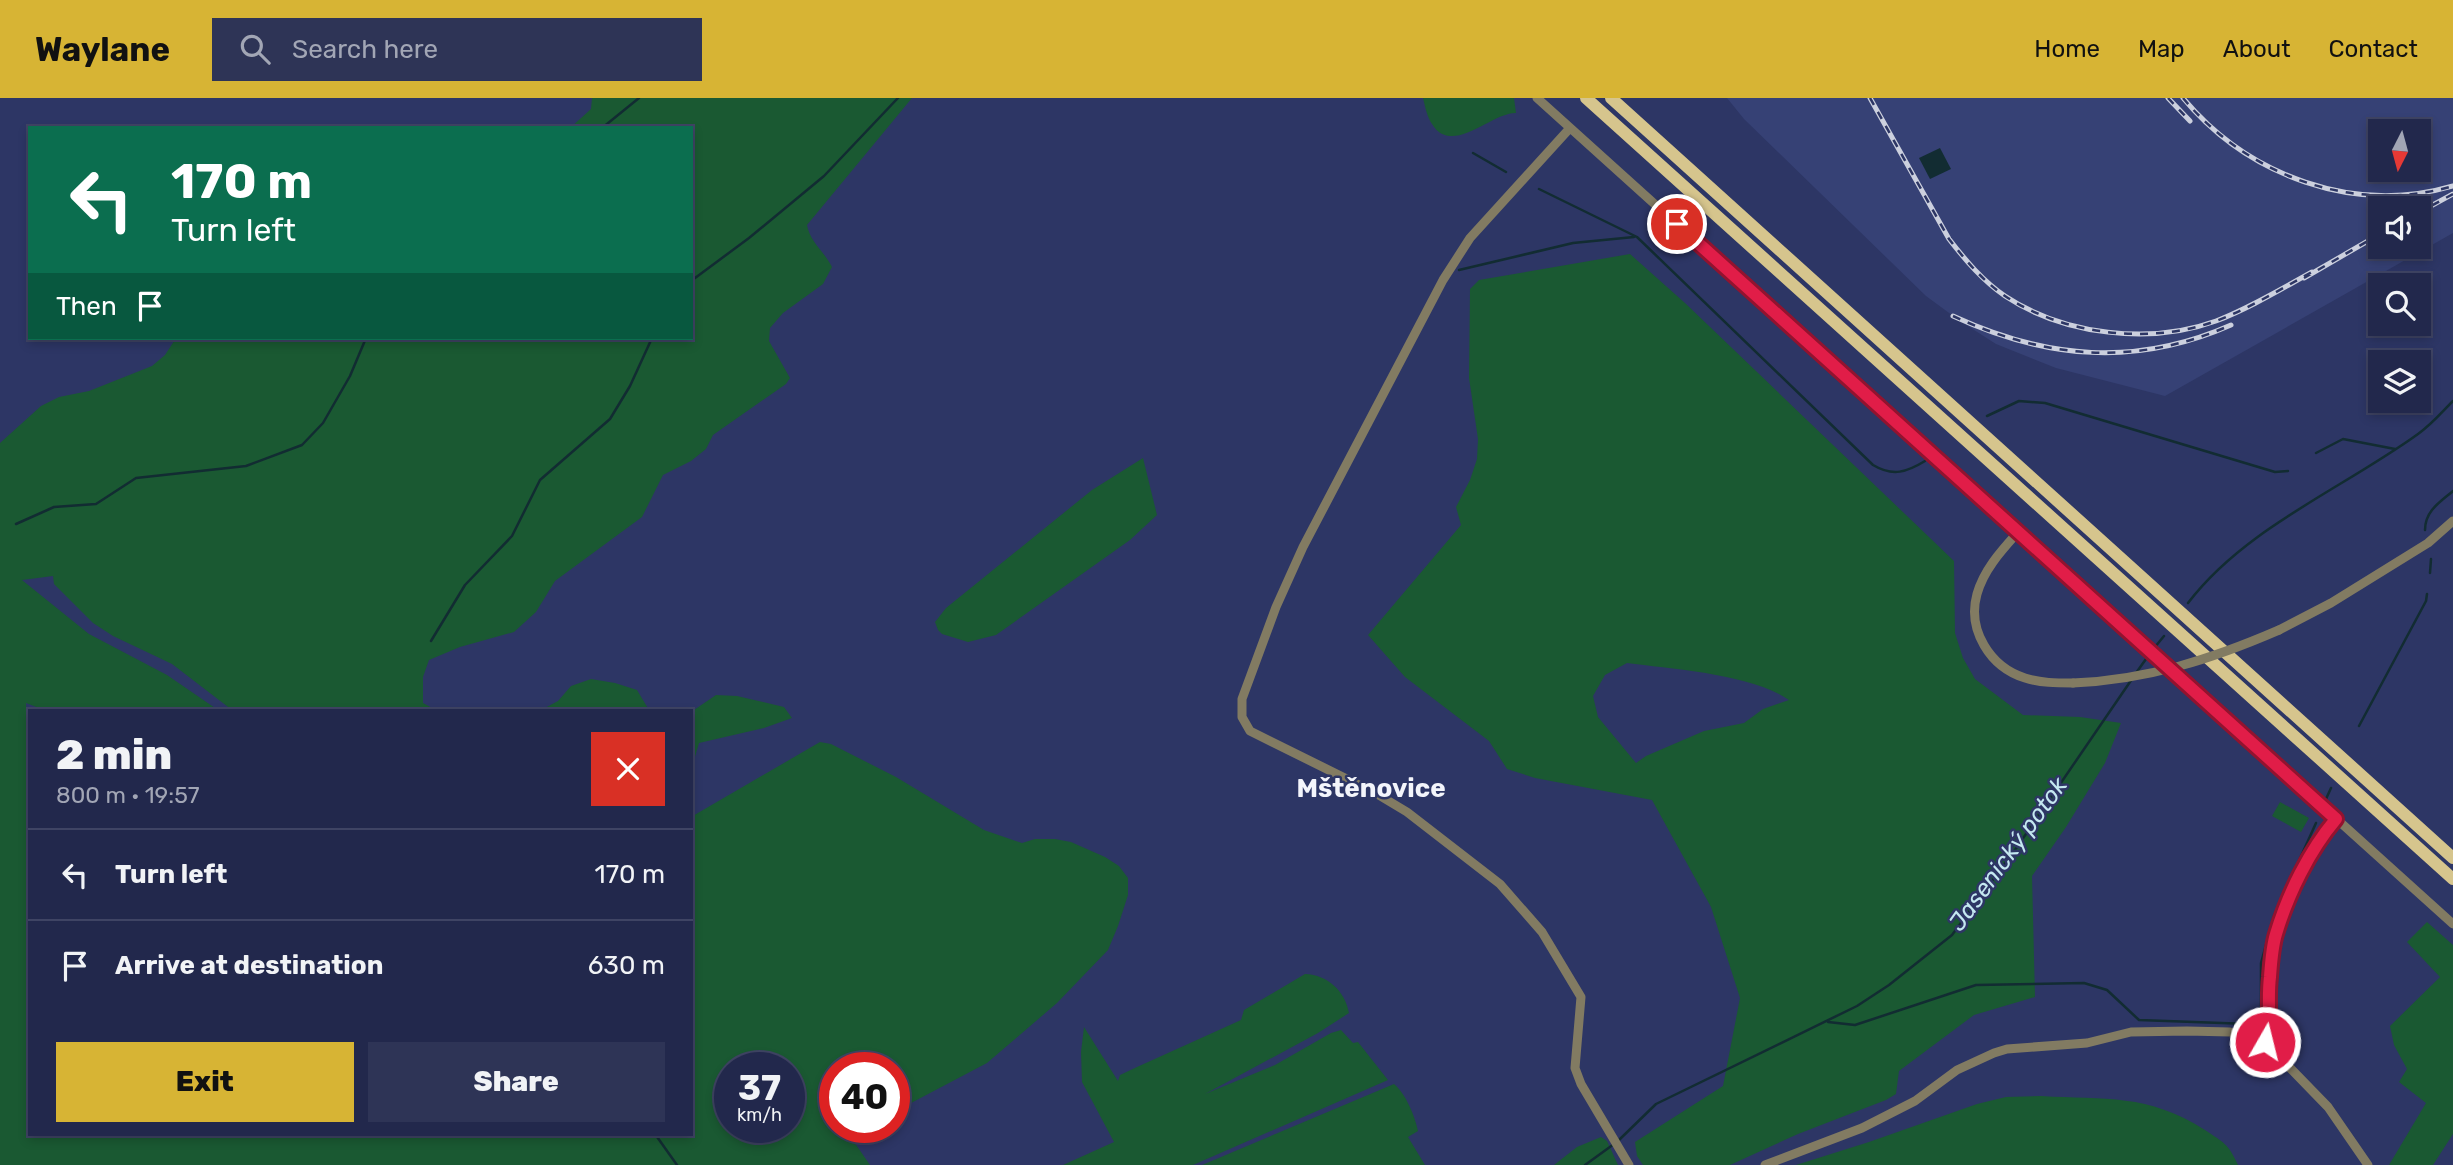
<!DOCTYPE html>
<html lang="en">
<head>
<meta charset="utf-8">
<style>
	:root { --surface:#22284c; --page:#2e3456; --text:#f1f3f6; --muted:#a2a6b5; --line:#3f4464; --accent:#d7b434 }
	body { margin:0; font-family:Rubik,sans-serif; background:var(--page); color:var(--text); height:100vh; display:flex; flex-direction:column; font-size:26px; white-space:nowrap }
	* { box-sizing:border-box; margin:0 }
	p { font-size:23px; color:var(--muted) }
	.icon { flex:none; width:38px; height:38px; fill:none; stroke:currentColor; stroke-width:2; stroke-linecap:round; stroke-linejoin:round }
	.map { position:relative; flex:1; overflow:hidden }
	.sheet { position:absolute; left:28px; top:611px; width:665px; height:427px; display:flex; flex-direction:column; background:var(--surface); border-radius:0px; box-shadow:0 4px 10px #0003,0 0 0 2px var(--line) }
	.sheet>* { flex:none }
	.top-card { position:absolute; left:28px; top:28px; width:665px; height:214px; border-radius:0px; box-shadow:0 4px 10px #0003,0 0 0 2px var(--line); background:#0b6e4f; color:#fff; overflow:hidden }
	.needle { width:46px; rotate:186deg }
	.buttons { position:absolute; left:2368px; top:21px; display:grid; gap:14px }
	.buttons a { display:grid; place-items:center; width:63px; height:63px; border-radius:0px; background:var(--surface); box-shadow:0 4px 10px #0003,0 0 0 2px var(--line); font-size:35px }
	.speed { position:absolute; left:714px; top:954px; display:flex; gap:14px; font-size:35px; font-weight:700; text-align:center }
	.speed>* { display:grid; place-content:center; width:91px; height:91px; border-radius:50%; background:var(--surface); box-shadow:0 4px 10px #0003,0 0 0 2px var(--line); line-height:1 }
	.speed small { font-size:18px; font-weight:400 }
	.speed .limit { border:10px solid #d22; background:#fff; color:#111 }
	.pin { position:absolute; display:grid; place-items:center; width:60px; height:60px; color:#fff; margin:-30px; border:4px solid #fff; border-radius:50%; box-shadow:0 2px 7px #0007 }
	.me { position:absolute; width:77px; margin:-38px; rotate:8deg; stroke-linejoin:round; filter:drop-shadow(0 0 5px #0008) }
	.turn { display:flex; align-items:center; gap:24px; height:147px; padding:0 28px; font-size:32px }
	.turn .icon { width:91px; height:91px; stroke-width:2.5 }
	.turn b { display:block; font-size:49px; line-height:60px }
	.then { display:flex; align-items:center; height:66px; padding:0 28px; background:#0003; gap:14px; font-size:26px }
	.round { display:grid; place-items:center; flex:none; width:74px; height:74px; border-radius:0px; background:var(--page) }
	.headline { display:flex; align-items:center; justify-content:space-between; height:119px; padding:0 28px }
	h1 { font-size:42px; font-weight:800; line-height:52px }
	.cta { display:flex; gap:14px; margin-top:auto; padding:14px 28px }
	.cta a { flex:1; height:80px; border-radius:0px; background:var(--accent); color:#111; font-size:28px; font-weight:800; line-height:80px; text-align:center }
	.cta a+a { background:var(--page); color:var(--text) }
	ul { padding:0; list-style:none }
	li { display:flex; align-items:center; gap:21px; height:91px; padding:0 28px; border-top:2px solid var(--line) }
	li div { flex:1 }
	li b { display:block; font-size:26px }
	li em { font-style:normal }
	header { display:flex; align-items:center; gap:42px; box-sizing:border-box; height:98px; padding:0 35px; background:var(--accent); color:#111 }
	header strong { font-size:33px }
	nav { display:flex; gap:38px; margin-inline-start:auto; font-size:24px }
	.search { width:490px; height:63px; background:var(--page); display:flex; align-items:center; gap:18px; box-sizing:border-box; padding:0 24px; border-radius:0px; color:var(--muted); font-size:26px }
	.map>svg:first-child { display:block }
</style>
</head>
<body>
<header>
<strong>Waylane</strong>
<div class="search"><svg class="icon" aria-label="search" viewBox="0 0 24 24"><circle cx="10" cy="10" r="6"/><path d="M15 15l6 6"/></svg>Search here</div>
<nav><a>Home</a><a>Map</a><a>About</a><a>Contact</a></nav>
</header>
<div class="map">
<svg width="2453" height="1067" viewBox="0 0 2453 1067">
	<rect width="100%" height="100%" fill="#2d3665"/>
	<path fill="#364175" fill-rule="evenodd" d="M 1727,0 L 2453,0 L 2453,135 L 2165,298 L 2056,270 L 1996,246 L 1960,223 L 1926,198 L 1744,21 ZM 2380,33 L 2418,33 L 2418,72 L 2380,72 ZM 2380,110 L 2418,110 L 2418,149 L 2380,149 Z"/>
	<path fill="#1a5932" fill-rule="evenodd" d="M 592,0 L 912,0 L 807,127 C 810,144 824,153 832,169 L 823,186 L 783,215 L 770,230 L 769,243 L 790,280 L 786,286 L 713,337 L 706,351 L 691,363 L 663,377 L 642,419 L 555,483 L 536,514 L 514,534 L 460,549 L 429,562 L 423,579 L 423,605 L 436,612 L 232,612 L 172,566 L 113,538 L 93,525 L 54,486 L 53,478 L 22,482 L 89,536 L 167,577 L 218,612 L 44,612 L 26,605 L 30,664 L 30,807 L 27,817 L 30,820 L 30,1036 L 691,1036 L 691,719 L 820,644 L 831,646 L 896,679 L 984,732 L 1022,745 L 1035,741 L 1055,741 L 1071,744 L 1105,759 L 1119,768 L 1128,780 L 1128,797 L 1118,828 L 1108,852 L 1057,905 L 987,965 L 894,1014 L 894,970 L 835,970 L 835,1029 L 864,1029 L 850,1038 L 870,1067 L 0,1067 L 0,345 L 41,308 L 59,299 L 89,293 L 152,268 L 165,257 L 176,240 L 691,240 L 691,30 L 570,30 L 591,11 ZM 730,970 L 789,970 L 789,1029 L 730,1029 Z
		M 1423,0 L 1514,0 L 1516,15 C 1492,14 1452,59 1432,26 C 1427,19 1425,8 1423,0 Z
		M 1630,156 L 1685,205 L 1954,463 L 1955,535 L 1963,560 L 1975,581 L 2023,617 L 2080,619 L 2121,625 L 2105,665 L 2066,729 L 2032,778 L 2035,899 L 1974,917 L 1899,973 L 1896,996 L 1886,1002 L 1798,1036 L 1730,1067 L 1643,1067 L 1637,1058 L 1635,1044 L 1723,988 L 1740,900 L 1711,809 L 1652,702 L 1535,680 L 1507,671 L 1489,643 L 1405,579 L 1368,537 L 1461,427 L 1456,409 L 1470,382 L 1477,361 L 1478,341 L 1469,280 L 1470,191 L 1479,182 ZM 1627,565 C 1672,571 1752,576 1789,602 L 1763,611 L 1744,625 L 1704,633 L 1646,658 L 1636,665 L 1598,619 L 1593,598 L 1605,577 Z
		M 1143,360 L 1157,417 L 1130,442 L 996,537 L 968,544 L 942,536 L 938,532 L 935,524 L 946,510 L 1092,392 Z
		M 591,581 L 615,585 L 637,592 L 649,612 L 541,612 L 558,603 L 571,588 Z
		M 716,597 L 737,598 L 784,609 L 792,620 L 764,630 L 699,645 L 694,662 L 691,663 L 691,614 Z
		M 2280,704 L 2309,720 L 2301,734 L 2272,718 Z
		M 2427,824 L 2453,847 L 2453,1036 L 2433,1067 L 2389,1067 L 2426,1005 L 2399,984 L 2407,971 L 2394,947 L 2390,928 L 2440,879 L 2407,844 Z
		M 1305,876 C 1328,877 1345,893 1349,915 L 1318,935 L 1205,996 L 1275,967 L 1331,935 L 1341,932 L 1353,945 L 1358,944 L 1388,982 L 1193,1067 L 1063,1067 L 1114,1044 L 1082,984 L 1081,954 L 1084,929 L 1118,983 L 1120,977 L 1137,969 L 1241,922 L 1244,912 Z
		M 1394,986 C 1406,996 1415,1018 1418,1033 L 1408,1039 L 1425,1067 L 1202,1067 Z
		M 2041,998 C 2106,1002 2147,995 2205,1032 C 2224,1045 2228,1045 2238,1067 L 1796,1067 L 1869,1044 L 1977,1006 L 2006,999 Z
		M 1601,1039 L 1607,1043 L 1618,1067 L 1554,1067 L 1577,1049 Z"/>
	<path fill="#122c32" d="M 1940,50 L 1951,71 L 1930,81 L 1919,60 Z"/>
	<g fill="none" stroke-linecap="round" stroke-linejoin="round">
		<path stroke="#122c32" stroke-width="2.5" d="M 602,30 L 639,0
			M 1473,55 L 1506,74
			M 1539,91 L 1637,139 L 1873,367 C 1893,379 1907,374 1925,363
			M 1459,172 L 1573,145 L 1634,139
			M 691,183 L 749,140 L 824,78 L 898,0
			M 1987,318 L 2019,303 L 2045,305 L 2275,374 L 2288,373
			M 2316,355 L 2343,341 L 2395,351
			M 16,426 L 54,409 L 96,406 L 136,380 L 246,368 L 302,347 L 323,325 L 350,278 L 366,240
			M 2425,432 C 2425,413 2440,404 2453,393
			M 2430,475 L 2431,461
			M 2188,505 C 2245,430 2342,391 2418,336 C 2431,327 2442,314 2453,303
			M 431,543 L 465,487 L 512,438 L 540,382 L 610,321 L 630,288 L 652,240
			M 2155,549 L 2164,538
			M 2136,575 L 2146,561
			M 2359,628 L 2426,503 L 2427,496
			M 2326,701 L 2331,690
			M 1828,924 L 1855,927 L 1976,887 L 2084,885 L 2107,892 L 2139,922 L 2249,926 L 2261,909 L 2261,865 L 2274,818 L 2316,725
			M 655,1036 L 677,1067
			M 1619,1042 L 1656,1006 L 1857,908 L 1889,887 L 1952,837 L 2017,749 L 2132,581
			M 1585,1067 L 1614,1046"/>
		<path stroke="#827b62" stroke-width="9" d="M 1537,0 L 2453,826
			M 1570,30 L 1470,140 L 1443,182 L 1303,449 L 1276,509 L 1242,601 L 1242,619 L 1250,633 L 1377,696 L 1407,714 L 1500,786 L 1542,834 L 1581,899 L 1575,970 L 1581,986 L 1629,1067
			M 2019,433 C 2002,452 1984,471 1977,496 C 1967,532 1990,569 2025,580 C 2040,585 2057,585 2073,585
			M 2279,532 L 2331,505 L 2428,445 L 2453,423
			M 2265,944 C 2272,919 2267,903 2270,879 C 2271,865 2272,849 2276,836 C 2288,796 2309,752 2336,721
			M 1765,1067 L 1862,1030 L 1915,1003 L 1957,972 L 1994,955 L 2007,951 L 2087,945 L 2131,934 L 2187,933 L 2230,934 L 2265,944 L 2328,1009 L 2368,1067"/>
		<path stroke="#d6c58d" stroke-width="12" d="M 1586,0 L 2453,781
			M 1611,0 L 2453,760"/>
		<g stroke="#ccd0de" stroke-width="5">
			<path id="rail" d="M 1870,0 L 1949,141 C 1966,163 1983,183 2005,198 C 2064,237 2150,247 2216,223 C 2250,210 2281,191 2312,174
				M 2168,0 L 2190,23
				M 2183,0 C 2248,78 2354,117 2453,88
				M 2418,115 L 2453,96
				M 2304,180 L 2380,136
				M 1953,218 C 2046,261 2136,269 2231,227"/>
		</g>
		<use href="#rail" stroke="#2d3665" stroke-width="2.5" stroke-dasharray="8" stroke-linecap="butt"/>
		<path stroke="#827b62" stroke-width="9" d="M 2073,585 C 2147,582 2212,561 2279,532"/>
	</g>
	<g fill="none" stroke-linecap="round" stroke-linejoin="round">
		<g stroke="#92132f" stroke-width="18">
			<path id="route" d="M 1677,126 L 2336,721 C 2309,753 2288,796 2276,836 C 2272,849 2271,865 2270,879 C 2267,903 2272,919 2265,944"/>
		</g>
		<use href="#route" stroke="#e11d48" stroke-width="12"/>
	</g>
	<g text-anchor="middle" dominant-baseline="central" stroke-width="5" stroke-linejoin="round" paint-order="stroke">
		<g font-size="24" font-style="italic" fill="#c4e8f0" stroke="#2d3665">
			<text transform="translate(2008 756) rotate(-54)">Jasenický potok</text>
		</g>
		<g font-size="26" font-weight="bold" fill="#f3f5fb" stroke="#2d3665">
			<text x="1371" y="690">Mštěnovice</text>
		</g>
	</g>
</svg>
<div class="buttons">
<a><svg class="needle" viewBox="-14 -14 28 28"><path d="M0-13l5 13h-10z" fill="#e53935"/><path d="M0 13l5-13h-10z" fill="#a2a6b5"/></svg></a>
<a><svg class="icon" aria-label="sound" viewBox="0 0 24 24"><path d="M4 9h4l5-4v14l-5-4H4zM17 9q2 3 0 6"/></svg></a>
<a><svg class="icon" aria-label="search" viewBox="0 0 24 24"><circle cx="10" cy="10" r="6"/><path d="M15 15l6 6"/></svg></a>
<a><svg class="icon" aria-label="layers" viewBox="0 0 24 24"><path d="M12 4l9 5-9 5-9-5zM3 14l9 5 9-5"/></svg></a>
</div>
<div class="speed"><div>37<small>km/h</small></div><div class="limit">40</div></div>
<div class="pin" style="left:1677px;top:126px;background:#d93025"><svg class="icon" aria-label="arrive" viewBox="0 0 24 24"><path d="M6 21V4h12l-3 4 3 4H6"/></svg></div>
<svg class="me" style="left:2265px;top:944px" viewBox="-20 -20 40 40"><circle r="17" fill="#e11d48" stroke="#fff" stroke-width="3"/><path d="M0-11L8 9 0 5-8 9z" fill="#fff"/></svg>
<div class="top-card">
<div class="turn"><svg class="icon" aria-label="left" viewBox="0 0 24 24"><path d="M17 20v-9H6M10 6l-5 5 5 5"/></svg><div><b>170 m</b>Turn left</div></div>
<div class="then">Then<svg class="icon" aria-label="arrive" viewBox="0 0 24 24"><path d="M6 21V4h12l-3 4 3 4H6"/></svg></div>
</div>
<section class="sheet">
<div class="headline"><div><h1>2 min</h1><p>800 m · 19:57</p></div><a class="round" style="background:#d93025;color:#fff"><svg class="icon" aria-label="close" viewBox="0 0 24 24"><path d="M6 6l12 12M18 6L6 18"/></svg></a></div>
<ul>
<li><svg class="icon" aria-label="left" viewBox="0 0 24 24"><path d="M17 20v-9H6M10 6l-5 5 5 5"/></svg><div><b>Turn left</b></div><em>170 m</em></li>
<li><svg class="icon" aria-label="arrive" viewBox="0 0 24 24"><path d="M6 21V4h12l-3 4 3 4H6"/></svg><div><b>Arrive at destination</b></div><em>630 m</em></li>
</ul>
<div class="cta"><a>Exit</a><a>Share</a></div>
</section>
</div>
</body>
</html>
